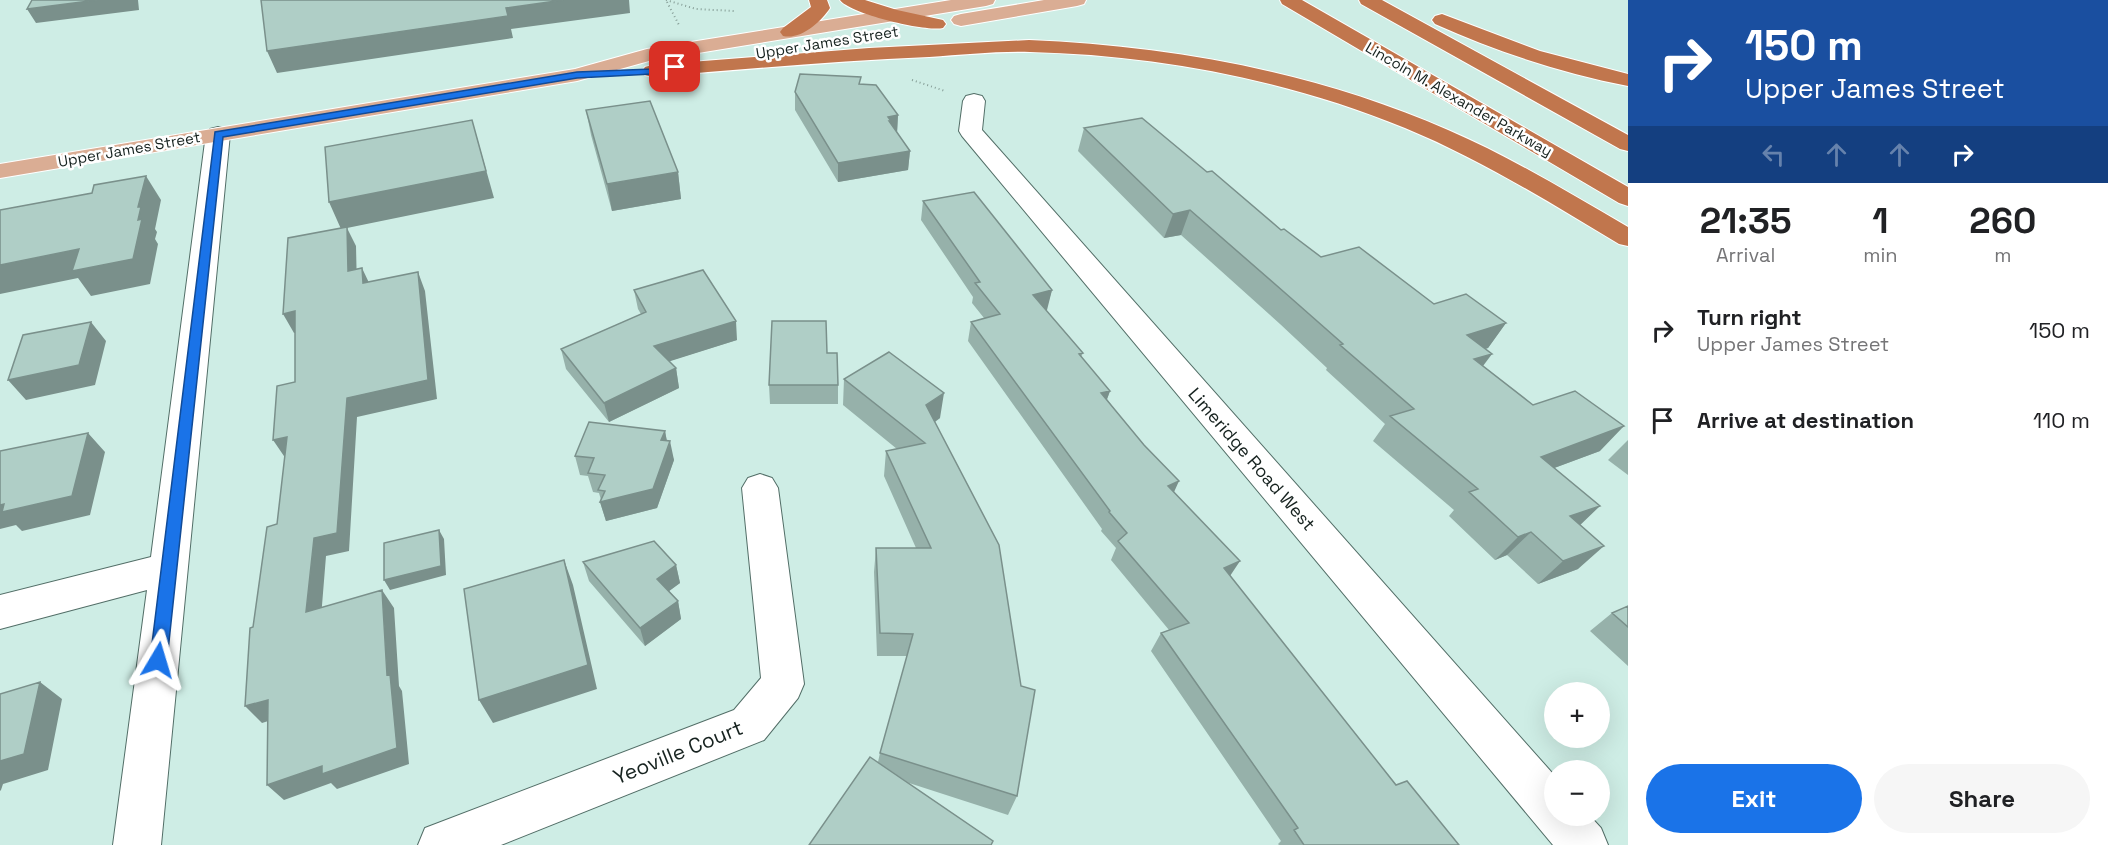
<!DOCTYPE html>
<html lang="en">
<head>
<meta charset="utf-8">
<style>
	:root { --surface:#fff; --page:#f6f6f6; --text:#202124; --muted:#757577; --accent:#1a73e8 }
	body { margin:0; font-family:"Space Grotesk",sans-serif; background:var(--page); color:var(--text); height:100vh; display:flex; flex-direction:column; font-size:22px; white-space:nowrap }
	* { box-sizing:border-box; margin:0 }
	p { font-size:20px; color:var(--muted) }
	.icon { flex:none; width:33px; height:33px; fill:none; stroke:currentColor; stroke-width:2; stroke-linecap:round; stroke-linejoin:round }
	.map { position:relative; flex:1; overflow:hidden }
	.details { display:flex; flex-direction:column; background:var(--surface); width:480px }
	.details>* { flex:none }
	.guide { background:#1a4fa0; color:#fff; overflow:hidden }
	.controls { position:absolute; left:1544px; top:682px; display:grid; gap:12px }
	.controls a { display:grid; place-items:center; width:66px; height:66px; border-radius:50%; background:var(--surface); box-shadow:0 6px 24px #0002; font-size:30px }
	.pin { position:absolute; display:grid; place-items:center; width:51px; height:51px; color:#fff; margin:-26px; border-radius:12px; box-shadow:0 3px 9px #0006 }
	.me { position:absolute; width:66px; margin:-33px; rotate:7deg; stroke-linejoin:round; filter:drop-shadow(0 0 4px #0008) }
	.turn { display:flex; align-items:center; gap:21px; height:126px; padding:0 18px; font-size:27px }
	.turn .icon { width:78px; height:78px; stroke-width:2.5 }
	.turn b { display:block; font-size:42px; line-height:51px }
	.lanes { display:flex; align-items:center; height:57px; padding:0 18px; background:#0003; justify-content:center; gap:30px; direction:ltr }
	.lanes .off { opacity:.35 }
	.eta { display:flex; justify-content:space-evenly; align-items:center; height:102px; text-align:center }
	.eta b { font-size:36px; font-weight:700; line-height:42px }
	.primary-button { display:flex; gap:12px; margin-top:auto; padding:12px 18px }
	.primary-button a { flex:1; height:69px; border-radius:36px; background:var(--accent); color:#fff; font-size:24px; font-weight:700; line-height:69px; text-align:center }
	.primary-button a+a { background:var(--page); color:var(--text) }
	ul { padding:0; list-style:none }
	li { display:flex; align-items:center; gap:18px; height:90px; padding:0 18px }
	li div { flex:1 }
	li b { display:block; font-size:22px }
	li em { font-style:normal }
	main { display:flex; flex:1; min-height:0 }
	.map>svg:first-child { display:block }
</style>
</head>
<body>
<main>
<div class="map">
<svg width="1628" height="845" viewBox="0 0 1628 845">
	<rect width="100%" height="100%" fill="#ceede5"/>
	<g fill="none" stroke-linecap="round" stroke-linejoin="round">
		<g stroke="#526e67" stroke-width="2">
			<path id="minor" d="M 974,94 L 982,96 L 985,101 L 982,130 L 1554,775 L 1554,816 L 1590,816 L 1601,828 L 1608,845 L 1553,845 L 962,136 L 959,131 L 963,101 L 966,96 Z
				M 218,127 L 226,129 L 230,134 L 161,845 L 113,845 L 147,590 L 0,629 L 0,595 L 151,557 L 206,134 L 210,129 Z
				M 760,474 L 772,478 L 778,488 L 804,684 L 798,698 L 764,740 L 501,845 L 418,845 L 425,828 L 734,710 L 761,678 L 742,488 L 748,478 Z"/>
		</g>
		<g stroke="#fff" stroke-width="2">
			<path id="major" d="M 951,0 L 995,0 L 993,4 L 986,6 L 649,61 L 577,81 L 0,178 L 0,164 L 575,69 L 647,49 Z
				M 1044,0 L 1086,0 L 1084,4 L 1077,6 L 961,26 L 954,24 L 951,20 L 954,16 L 961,14 Z"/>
		</g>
		<g stroke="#fff" stroke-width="2">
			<path id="highway" d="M 809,0 L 827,0 L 830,8 C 821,22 801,40 783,36 L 780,32 L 783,28 L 811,7 Z
				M 840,0 L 865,0 L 897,10 L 943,20 L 946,24 L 943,28 C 926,32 850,14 840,0 Z
				M 1280,0 L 1302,0 L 1628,187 L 1628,206 L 1619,203 L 1282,4 Z
				M 1359,0 L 1382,0 L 1628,135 L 1628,151 L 1620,149 L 1361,4 Z
				M 1442,14 L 1540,51 L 1628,74 L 1628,86 C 1561,73 1498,52 1435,24 L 1432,20 L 1435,16 Z
				M 1029,40 C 1172,46 1316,72 1448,130 C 1511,157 1569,193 1628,227 L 1628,246 L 1619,244 C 1549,202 1480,159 1405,128 C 1287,80 1158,55 1030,52 C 997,51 963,55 929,57 C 837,61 744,69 652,77 L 645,75 L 642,71 L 645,67 L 652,65 L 869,48 Z"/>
		</g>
		<path stroke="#869e97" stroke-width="2" stroke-dasharray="1 3" stroke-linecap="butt" d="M 666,0 L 696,9 L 734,11
			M 667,2 L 679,25
			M 912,80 L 945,91"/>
		<use href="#minor" fill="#fff" fill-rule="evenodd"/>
		<use href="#major" fill="#daad94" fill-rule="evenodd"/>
		<use href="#highway" fill="#c1764d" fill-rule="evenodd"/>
	</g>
	<path fill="#96b1aa" d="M 861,84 L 898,115 L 897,133 L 910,151 L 908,170 L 838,182 L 795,110 L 795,92 Z
		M 586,110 L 678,172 L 681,199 L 612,211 L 591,135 Z
		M 1084,128 L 1207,172 L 1281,230 L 1321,257 L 1434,304 L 1506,323 L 1488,348 L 1485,349 L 1483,366 L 1533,405 L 1600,451 L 1554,468 L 1580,525 L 1578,569 L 1538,584 L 1507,555 L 1495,560 L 1449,516 L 1454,510 L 1373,441 L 1385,424 L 1326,370 L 1327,368 L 1280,324 L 1181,235 L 1164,238 L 1078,151 Z
		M 923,201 L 1052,290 L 1046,310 L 1083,353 L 1081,357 L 1110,391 L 1107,399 L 1174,492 L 1230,577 L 1396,785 L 1459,845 L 1279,845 L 1278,844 L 1281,841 L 1151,651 L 1161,633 L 1169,630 L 1111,560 L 1116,548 L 1101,531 L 1102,529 L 968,341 L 971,322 L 984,318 L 972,303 L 973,297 L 921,220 Z
		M 634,290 L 737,340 L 669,361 L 676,368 L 679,388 L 609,422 L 566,369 L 561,349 L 641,314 L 638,309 Z
		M 827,353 L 838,385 L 838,404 L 770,404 L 769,385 Z
		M 844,379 L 940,418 L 935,422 L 1017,796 L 1008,815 L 909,783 L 878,762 L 880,753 L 907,656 L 877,656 L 874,572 L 876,548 L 916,548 L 884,476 L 886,451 L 897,449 L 843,405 Z
		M 665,431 L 667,441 L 674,460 L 657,508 L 606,521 L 600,502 L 601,500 L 599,493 L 593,492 L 588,476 L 580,475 L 575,456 Z
		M 1628,440 L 1628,475 L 1608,460 Z
		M 583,562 L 676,565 L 680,583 L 669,591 L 678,601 L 681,619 L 645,646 L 589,581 Z
		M 1628,606 L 1628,666 L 1590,631 L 1612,613 Z"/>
	<path fill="#7a908b" d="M 97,0 L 138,0 L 139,10 L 36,23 L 27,9 Z
		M 563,0 L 629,0 L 630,13 L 511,29 L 513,38 L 277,73 L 267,51 L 506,8 Z
		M 898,115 L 897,133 L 890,135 L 888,117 Z
		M 472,120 L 494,198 L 347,228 L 356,246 L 357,290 L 348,271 L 341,229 L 329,202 Z
		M 910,151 L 908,170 L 838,182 L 838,163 Z
		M 678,172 L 681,199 L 612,211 L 607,184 Z
		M 146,176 L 161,200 L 155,229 L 157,232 L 155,239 L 158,244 L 150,284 L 91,296 L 78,278 L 0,294 L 0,265 L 79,249 L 138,220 L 138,207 Z
		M 1190,210 L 1181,235 L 1164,238 L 1173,214 Z
		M 362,268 L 371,287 L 363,283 Z
		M 418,272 L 425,291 L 437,399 L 357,417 L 349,551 L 326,556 L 320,630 L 306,612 L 314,538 L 347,398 Z
		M 1052,290 L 1047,310 L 1029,314 L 1033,295 Z
		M 295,311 L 306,330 L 294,333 L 283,314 Z
		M 736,321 L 737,340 L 658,365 L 654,346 Z
		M 91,322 L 106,341 L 95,385 L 26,400 L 8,380 Z
		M 1506,323 L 1488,348 L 1450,360 L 1467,335 Z
		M 1492,354 L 1474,378 L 1474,359 Z
		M 676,368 L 679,388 L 609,422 L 604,403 Z
		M 1110,391 L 1103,410 L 1101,393 Z
		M 944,393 L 940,418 L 923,430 L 926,405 Z
		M 1624,426 L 1600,451 L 1519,481 L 1541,457 Z
		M 665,431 L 668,448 L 670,441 L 674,460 L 657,508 L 606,521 L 600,502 L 661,440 Z
		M 88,433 L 105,452 L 90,515 L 22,531 L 16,525 L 0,529 L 0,505 Z
		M 287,437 L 286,459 L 273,440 Z
		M 1179,481 L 1170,501 L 1168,486 Z
		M 1600,506 L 1575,530 L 1570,516 Z
		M 439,530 L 444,539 L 446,575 L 390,590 L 384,580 Z
		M 1531,532 L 1507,555 L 1495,560 L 1518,537 Z
		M 1604,546 L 1578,569 L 1538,584 L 1563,561 Z
		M 564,560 L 573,585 L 597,689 L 493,723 L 479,700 Z
		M 1240,561 L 1228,579 L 1224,568 Z
		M 676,565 L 680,583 L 661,597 L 657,579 Z
		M 382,590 L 394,608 L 399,686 L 402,691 L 409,764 L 337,789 L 331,783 L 284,800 L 267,785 L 387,675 Z
		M 678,601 L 681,619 L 645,646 L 640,628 Z
		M 40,682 L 62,699 L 48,770 L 3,784 L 1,790 L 0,791 L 0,761 Z
		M 268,700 L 284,716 L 262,723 L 245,706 Z"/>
	<path fill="#afcec6" stroke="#7a908b" stroke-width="1.5" d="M 32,0 L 97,0 L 27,9 Z
		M 261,0 L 563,0 L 506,8 L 508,16 L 267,51 Z
		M 800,74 L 861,77 L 859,84 L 876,85 L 898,115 L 888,117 L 891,121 L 889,121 L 910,151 L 838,163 L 795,92 Z
		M 650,101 L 678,172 L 607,184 L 586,110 Z
		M 1142,118 L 1207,172 L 1212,171 L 1281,230 L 1284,229 L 1321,257 L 1359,247 L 1434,304 L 1466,294 L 1506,323 L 1467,335 L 1492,354 L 1474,359 L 1533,405 L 1575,391 L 1624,426 L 1541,457 L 1600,506 L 1570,516 L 1604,546 L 1563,561 L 1531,532 L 1518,537 L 1469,492 L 1478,489 L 1390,416 L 1414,409 L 1340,345 L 1343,344 L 1292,299 L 1190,210 L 1173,214 L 1084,128 Z
		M 472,120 L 486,171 L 329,202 L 325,147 Z
		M 146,176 L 138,207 L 141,207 L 138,220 L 142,219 L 133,259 L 72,271 L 79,249 L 0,265 L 0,210 L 92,193 L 94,185 Z
		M 974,192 L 1052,290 L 1033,295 L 1083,353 L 1079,354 L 1110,391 L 1101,393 L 1144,445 L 1179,481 L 1168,486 L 1240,561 L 1224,568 L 1396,785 L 1407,781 L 1459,845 L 1304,845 L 1294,830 L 1298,828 L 1161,633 L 1189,623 L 1118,541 L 1127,533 L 1109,512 L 1110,511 L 971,322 L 1000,314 L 975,283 L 980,282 L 923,201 Z
		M 347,227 L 348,271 L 362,268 L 363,283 L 418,272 L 428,380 L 347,398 L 337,533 L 314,538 L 306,612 L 382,590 L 387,675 L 390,674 L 397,748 L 322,774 L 322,766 L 267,785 L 268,700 L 245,706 L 250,628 L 253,627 L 267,527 L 277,524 L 287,437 L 273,440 L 277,386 L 295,382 L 295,311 L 283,314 L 288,238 Z
		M 703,270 L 736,321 L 654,346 L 676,368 L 604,403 L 561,349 L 646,312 L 634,290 Z
		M 772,321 L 826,321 L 827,353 L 837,353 L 838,385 L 769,385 Z
		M 91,322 L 79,365 L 8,380 L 23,335 Z
		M 889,352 L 944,393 L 926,405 L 999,545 L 1021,686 L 1035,690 L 1017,796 L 880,753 L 913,634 L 880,633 L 876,548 L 931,548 L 886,451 L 925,443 L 844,379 Z
		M 589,422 L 665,431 L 661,440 L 670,441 L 653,489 L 600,502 L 605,491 L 598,490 L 605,475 L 588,473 L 594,458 L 575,456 Z
		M 88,433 L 72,496 L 2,512 L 4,504 L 0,505 L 0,451 Z
		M 439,530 L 441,566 L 384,580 L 384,543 Z
		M 654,541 L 676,565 L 657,579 L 678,601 L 640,628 L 583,562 Z
		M 564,560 L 588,665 L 479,700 L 464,589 Z
		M 1628,606 L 1628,627 L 1612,613 Z
		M 40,682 L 24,754 L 0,761 L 0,694 Z
		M 870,757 L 993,841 L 991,845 L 809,845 Z"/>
	<path fill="#1a73e8" stroke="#114b97" stroke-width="1.5" d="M 675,65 L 678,66 L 678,69 L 652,74 L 577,78 L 223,137 L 167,660 L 164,666 L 158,668 L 152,666 L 150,660 L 215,132 L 577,72 L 652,69 Z"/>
	<g text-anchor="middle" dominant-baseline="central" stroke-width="5" stroke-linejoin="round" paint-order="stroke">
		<g font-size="15" fill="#16221f" stroke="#fff">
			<text transform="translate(827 42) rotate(-9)">Upper James Street</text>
			<text transform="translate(1459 99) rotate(30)">Lincoln M. Alexander Parkway</text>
			<text transform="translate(129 149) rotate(-10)">Upper James Street</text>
		</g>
		<g font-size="18" fill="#16221f" stroke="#fff">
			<text transform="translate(1252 459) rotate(49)">Limeridge Road West</text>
		</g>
		<g font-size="21" fill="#16221f" stroke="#fff">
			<text transform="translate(678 752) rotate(-22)">Yeoville Court</text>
		</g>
	</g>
</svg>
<div class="controls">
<a>+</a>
<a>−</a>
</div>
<div class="pin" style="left:675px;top:67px;background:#d93025"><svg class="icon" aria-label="arrive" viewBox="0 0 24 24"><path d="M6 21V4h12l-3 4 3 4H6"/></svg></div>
<svg class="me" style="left:158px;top:660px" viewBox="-20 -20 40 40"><path d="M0-17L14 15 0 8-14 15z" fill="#1a73e8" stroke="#fff" stroke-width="4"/></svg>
</div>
<section class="details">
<div class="guide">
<div class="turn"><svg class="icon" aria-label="right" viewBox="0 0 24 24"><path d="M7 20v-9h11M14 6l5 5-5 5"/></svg><div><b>150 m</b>Upper James Street</div></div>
<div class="lanes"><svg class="icon off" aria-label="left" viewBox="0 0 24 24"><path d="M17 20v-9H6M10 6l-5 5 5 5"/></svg><svg class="icon off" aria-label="ahead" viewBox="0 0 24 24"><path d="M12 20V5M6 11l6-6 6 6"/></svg><svg class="icon off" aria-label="ahead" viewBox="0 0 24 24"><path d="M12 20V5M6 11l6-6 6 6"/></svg><svg class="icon" aria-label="right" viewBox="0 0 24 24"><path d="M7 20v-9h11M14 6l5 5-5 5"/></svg></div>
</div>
<div class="eta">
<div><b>21:35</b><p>Arrival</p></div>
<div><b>1</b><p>min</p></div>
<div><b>260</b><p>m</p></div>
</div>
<ul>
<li><svg class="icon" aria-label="right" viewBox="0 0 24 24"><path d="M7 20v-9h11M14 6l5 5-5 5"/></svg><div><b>Turn right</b><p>Upper James Street</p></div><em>150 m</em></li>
<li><svg class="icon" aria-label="arrive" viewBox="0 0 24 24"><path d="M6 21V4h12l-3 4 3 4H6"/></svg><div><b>Arrive at destination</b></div><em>110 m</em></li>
</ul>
<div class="primary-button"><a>Exit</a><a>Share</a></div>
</section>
</main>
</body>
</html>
